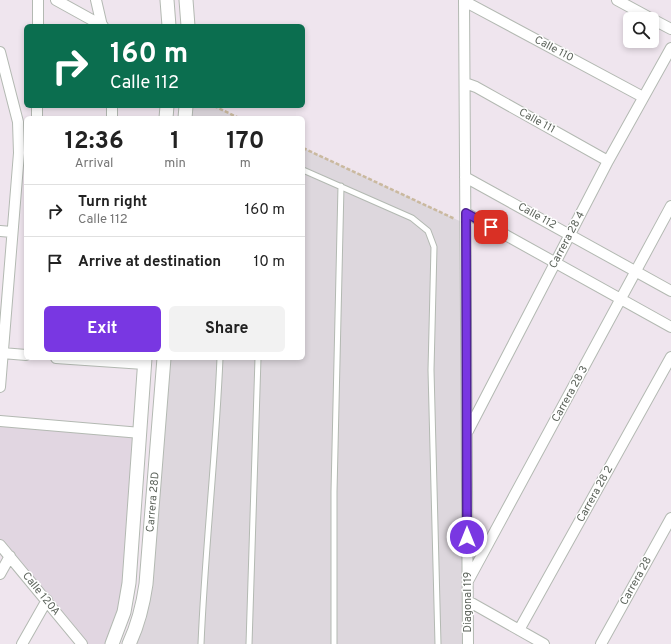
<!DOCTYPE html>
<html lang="en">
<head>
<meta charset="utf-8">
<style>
	:root { --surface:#fff; --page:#f2f2f2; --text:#222; --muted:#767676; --line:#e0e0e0; --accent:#7937e2 }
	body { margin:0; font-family:Overpass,sans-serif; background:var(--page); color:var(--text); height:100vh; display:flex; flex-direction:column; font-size:15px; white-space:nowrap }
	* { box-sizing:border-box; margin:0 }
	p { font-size:13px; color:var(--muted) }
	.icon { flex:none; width:22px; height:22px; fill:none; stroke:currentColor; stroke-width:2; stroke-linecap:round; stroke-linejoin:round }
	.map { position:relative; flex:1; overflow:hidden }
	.sheet { position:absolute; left:24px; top:116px; width:281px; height:244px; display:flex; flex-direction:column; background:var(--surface); border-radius:6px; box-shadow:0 2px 6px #0003 }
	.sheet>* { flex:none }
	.top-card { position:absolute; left:24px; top:24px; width:281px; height:84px; border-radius:6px; box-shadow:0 2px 6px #0003; background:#0b6e4f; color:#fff; overflow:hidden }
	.controls { position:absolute; left:623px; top:12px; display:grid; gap:8px }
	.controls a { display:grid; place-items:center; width:36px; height:36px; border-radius:6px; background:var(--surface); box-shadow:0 2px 6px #0003; font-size:20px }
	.pin { position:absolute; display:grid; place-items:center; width:34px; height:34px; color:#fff; margin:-17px; border-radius:8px; box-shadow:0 2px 6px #0006 }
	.me { position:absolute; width:44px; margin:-22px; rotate:0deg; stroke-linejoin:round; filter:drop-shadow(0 0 3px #0008) }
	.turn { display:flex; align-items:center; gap:14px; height:84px; padding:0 20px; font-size:18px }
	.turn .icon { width:52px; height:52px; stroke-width:2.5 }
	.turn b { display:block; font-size:28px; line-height:34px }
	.eta { display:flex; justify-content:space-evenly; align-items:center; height:68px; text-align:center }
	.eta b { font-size:24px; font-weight:700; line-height:28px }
	.cta { display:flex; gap:8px; margin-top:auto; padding:8px 20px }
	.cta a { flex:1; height:46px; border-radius:6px; background:var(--accent); color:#fff; font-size:16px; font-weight:700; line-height:46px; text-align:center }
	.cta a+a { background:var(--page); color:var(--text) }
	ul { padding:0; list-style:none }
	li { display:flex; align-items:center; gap:12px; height:52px; padding:0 20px; border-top:1px solid var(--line) }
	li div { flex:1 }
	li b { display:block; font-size:15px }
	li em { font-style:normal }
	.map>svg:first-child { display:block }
</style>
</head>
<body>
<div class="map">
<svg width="671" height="644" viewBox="0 0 671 644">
	<rect width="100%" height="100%" fill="#efe5ee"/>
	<path fill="#ddd7dd" d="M 186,106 L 214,106 L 239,118 L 185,118 Z
		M 303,148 L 466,224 L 468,644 L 129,644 L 135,631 L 164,358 L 303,358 Z"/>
	<path fill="#e1d6e1" d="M 0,421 L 141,433 L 129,583 L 112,644 L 82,644 L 0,545 Z"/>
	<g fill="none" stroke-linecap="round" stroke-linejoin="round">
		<g stroke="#b3b9b2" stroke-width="7">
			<path id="service" d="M 303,170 L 412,218 L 428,231 L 434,247 L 431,370 L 438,644
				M 201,644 C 205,548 216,454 220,358
				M 249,644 L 258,358
				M 334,644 L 334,492 L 341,186"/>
		</g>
		<g stroke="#b3b9b2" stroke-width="12">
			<path id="minor" d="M 56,0 L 103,26
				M 96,0 L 102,26
				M 464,0 L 468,644
				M 617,0 L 652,19
				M 464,1 L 643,97
				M 652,19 L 671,29
				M 38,26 L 38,0
				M 0,52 L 18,122 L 19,153 L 0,387
				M 465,83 L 476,87 L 608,161
				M 37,118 L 37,106
				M 112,118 L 112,106
				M 465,177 L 671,291
				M 466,213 L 671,327
				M 0,231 L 12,232
				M 2,353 L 26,355
				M 56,358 L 144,364
				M 0,421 L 141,433
				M 468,431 L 608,161 L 671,48
				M 0,545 L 82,644
				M 0,574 L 10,556
				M 468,581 L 671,206
				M 468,601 L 544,644
				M 519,630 L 671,357
				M 22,644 L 47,600
				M 601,644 L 671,518"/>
		</g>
		<g stroke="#b3b9b2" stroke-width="15">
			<path id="tertiary" d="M 167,0 L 169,26
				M 186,0 L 188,26
				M 166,118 L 167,106
				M 185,118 L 186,106
				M 112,644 L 124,612 L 129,583 L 145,358
				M 129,644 C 138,625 143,605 146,584 L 164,358"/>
		</g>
		<path stroke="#cab99f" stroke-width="2.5" stroke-dasharray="4 2" stroke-linecap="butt" d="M 214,106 L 239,118
			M 303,148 L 455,219"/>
		<use href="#service" stroke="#fff" stroke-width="5"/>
		<use href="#minor" stroke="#fff" stroke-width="10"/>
		<use href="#tertiary" stroke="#fff" stroke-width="13"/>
	</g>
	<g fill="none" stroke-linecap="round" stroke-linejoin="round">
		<g stroke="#4f2493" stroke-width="10">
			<path id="route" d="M 467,537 L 466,213 L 491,227"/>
		</g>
		<use href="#route" stroke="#7937e2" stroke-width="7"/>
	</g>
	<g text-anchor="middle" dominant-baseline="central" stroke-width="3" stroke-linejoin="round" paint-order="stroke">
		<g font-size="11" fill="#5e655d" stroke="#fff">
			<text transform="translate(554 49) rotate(28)">Calle 110</text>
			<text transform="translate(537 121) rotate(29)">Calle 111</text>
			<text transform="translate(537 216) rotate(29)">Calle 112</text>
			<text transform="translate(567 240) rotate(-62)">Carrera 28 4</text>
			<text transform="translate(570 394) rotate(-61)">Carrera 28 3</text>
			<text transform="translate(595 494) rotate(-61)">Carrera 28 2</text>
			<text transform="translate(153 502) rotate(-85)">Carrera 28D</text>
			<text transform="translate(636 581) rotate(-61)">Carrera 28</text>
			<text transform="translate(41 594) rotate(51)">Calle 120A</text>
			<text transform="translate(468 602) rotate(-90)">Diagonal 119</text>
		</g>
	</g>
</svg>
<div class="controls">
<a><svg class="icon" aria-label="search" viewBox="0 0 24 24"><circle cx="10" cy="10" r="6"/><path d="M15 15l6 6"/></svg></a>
</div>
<div class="pin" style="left:491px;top:227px;background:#d93025"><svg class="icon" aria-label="arrive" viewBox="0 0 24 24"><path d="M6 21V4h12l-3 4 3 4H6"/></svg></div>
<svg class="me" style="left:467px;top:537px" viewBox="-20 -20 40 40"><circle r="17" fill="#7937e2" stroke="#fff" stroke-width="3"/><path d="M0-11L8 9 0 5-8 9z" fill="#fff"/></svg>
<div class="top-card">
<div class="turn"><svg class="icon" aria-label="right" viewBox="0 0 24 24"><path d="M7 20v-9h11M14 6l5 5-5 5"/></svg><div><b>160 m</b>Calle 112</div></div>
</div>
<section class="sheet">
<div class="eta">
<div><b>12:36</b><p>Arrival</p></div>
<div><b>1</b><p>min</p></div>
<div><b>170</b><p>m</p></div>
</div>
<ul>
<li><svg class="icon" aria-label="right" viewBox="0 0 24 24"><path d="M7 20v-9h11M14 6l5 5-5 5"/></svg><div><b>Turn right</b><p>Calle 112</p></div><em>160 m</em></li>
<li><svg class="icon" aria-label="arrive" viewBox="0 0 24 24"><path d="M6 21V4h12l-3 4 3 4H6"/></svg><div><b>Arrive at destination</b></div><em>10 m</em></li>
</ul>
<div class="cta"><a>Exit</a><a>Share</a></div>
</section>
</div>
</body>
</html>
